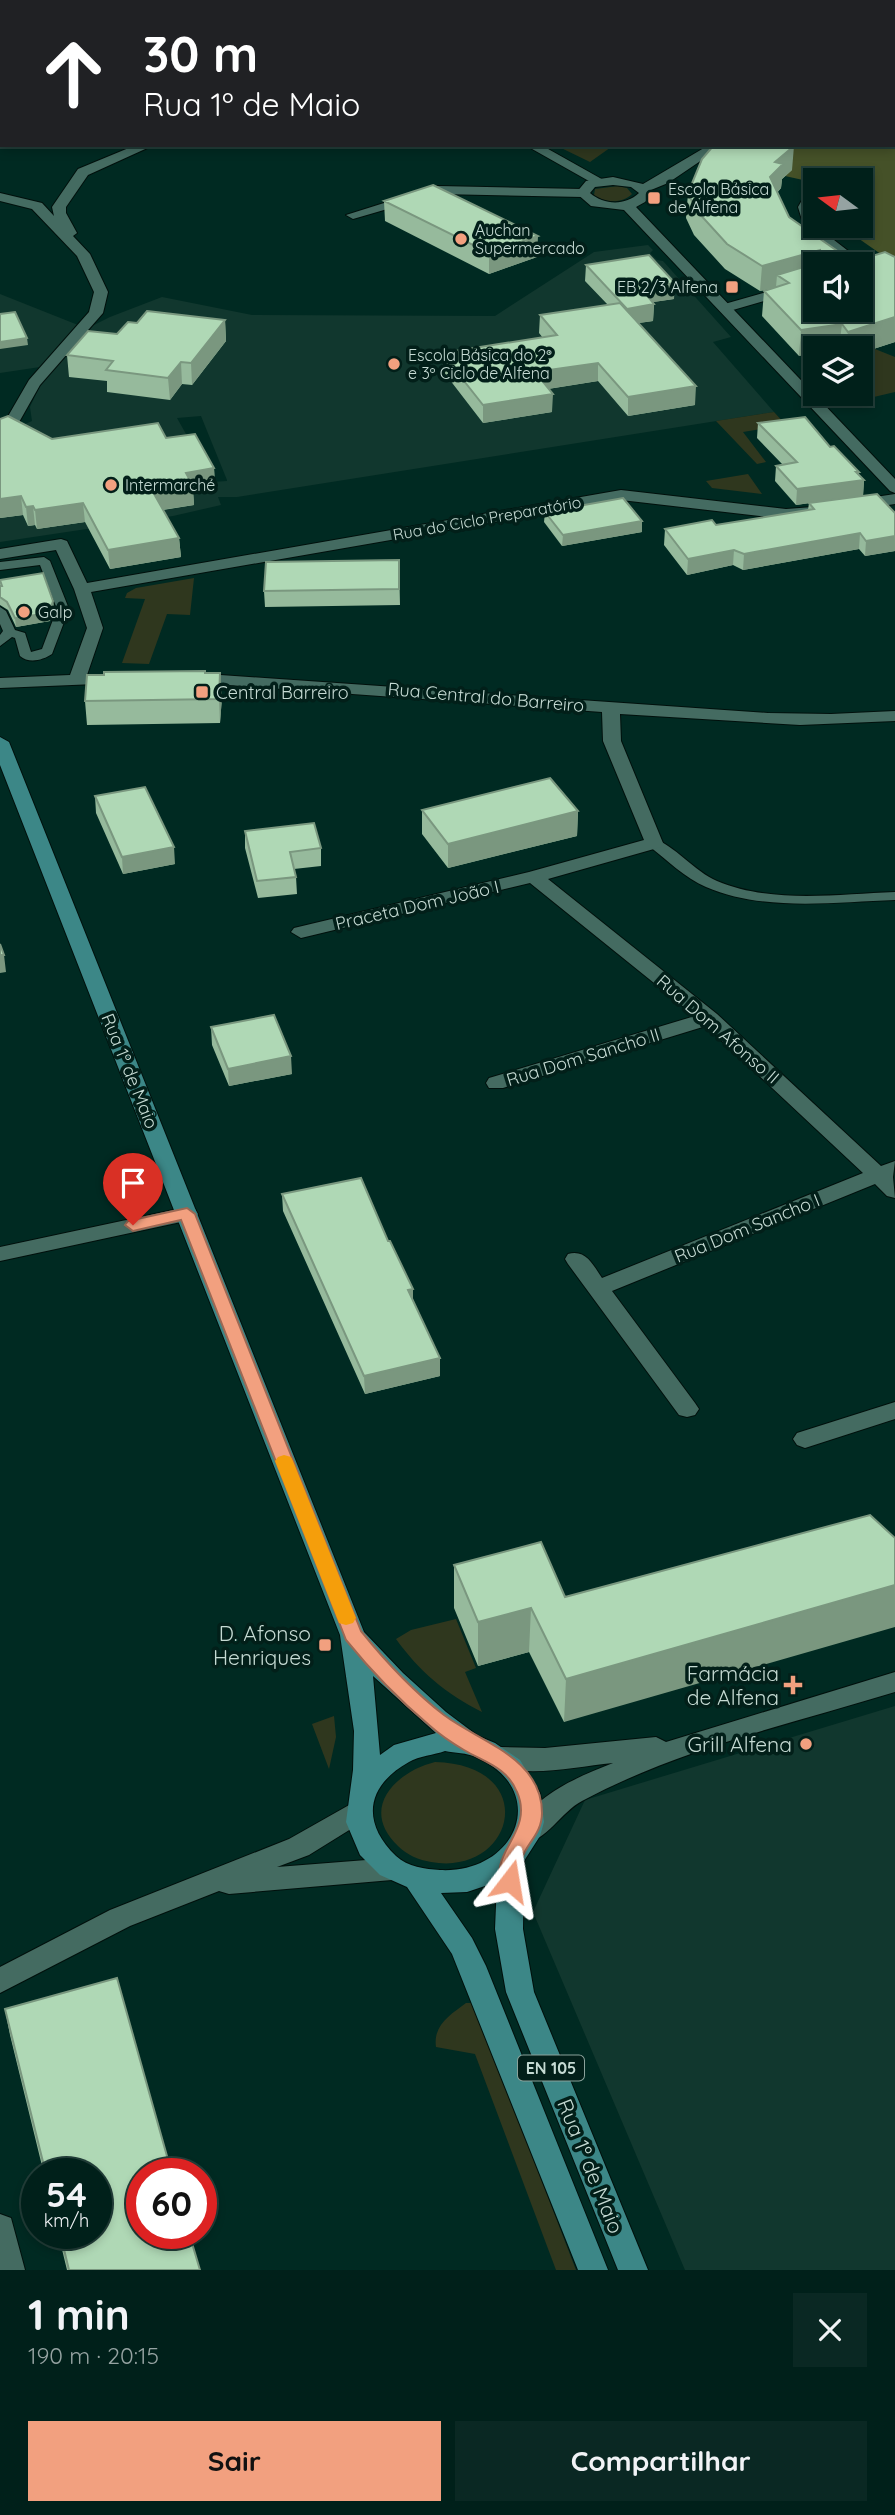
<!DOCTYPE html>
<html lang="pt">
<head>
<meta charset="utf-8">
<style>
	:root { --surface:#00201a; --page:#0a2823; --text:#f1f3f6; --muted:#95a3a2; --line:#223e39; --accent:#f2a07f }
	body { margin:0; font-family:Quicksand,sans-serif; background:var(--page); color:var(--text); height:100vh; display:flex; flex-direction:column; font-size:26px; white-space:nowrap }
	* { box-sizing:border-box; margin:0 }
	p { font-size:23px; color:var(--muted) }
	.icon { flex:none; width:38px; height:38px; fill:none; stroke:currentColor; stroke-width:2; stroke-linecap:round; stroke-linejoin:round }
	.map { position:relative; height:2270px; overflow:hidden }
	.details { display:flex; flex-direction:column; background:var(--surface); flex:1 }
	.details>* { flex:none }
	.top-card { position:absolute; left:0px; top:0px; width:896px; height:147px; box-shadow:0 4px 10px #0003,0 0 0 2px var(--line); background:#202124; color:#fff; overflow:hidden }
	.needle { width:46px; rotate:285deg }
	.fabs { position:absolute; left:803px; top:168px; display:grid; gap:14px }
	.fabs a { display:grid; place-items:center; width:70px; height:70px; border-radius:0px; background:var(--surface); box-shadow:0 4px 10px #0003,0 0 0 2px var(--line); font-size:35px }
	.speed { position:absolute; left:21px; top:2158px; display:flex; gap:14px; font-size:35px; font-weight:700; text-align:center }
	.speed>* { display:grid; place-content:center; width:91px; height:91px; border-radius:50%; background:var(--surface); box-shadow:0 4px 10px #0003,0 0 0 2px var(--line); line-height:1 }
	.speed small { font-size:18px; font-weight:400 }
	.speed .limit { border:10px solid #d22; background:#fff; color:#111 }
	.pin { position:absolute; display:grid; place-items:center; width:60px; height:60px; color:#fff; margin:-72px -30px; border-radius:50% 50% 50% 0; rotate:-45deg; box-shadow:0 0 7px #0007 }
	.pin .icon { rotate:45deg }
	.me { position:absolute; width:77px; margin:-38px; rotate:14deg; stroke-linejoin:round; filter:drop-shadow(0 0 5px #0008) }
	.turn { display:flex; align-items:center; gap:24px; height:147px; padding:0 28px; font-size:32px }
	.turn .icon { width:91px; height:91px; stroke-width:2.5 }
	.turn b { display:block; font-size:49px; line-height:60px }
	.round { display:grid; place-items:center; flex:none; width:74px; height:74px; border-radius:0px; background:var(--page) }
	.headline { display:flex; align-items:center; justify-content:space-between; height:119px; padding:0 28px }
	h1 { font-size:42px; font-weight:700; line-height:52px }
	.action { display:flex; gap:14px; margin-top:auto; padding:14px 28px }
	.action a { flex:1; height:80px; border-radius:0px; background:var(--accent); color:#111; font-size:28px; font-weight:700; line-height:80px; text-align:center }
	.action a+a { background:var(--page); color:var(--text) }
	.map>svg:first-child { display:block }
</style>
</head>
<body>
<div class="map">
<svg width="895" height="2270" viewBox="0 0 895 2270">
	<rect width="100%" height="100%" fill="#002a22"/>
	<path fill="#11372e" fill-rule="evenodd" d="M 648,245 L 653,250 L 650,253 L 657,260 L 663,261 L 731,337 L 713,342 L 774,412 L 237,497 L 218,497 L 221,505 L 173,516 L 0,542 L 0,435 L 32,421 L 30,407 L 43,379 L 86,329 L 110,317 L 162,297 L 252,315 L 495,316 L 594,252 ZM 201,416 L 227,480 L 227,481 L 213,482 L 177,418 Z
		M 0,294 L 78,325 L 40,367 L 0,373 Z
		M 895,1706 L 895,2270 L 685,2270 L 533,1912 L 585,1800 Z"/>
	<path fill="#2f371e" d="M 50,0 L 880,0 L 44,2 Z
		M 555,145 L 614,145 L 590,162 Z
		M 618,186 L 627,188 L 632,194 C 622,204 605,203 594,195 L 595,189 Z
		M 875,349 L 895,357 L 895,392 L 844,404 L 840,400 L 832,401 L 824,394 L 861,394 L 861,354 Z
		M 774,412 L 786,425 L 743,432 L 766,462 L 757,464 L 716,421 Z
		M 748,474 L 762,494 L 712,488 L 706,481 Z
		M 194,578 L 190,615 L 167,614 L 149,664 L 122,663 L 145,599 L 125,598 L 127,593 L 136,588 Z
		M 456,1619 L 476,1668 L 465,1672 L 482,1712 C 446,1694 419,1671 396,1639 L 411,1630 Z
		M 334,1716 L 336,1737 L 329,1769 L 312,1724 Z
		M 435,1762 C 542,1765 515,1877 431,1862 C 419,1860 407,1855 398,1846 C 359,1809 395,1772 435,1762 Z
		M 466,2003 L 473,2003 L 576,2270 L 556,2270 L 475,2054 L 436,2047 C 433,2025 450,2015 466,2003 Z"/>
	<path fill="#455128" d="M 895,98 L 895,264 L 855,236 L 845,226 L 861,226 L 861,180 L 816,180 L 815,191 L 803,180 L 785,176 L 764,145 L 894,145 Z"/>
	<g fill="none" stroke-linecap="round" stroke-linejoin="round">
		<g stroke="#00100c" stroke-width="2">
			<path id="service" d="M 44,557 L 50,561 L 69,609 L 52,654 C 43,660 29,664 20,656 L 15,638 L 12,637 L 0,646 L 0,635 L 3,631 L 0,624 L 0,607 L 6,611 L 15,630 L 25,633 L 31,652 L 42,649 L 57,609 L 40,565 L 0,570 L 0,562 Z
				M 654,839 C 673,844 695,872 717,881 C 771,904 838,894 895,892 L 895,900 C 834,902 764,912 706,887 C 685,878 667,860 649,846 L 647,843 Z"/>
		</g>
		<g stroke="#00100c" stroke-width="2">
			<path id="minor" d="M 0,54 L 2,54 L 2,62 L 0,62 Z
				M 136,145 L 154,145 L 88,175 L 66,207 L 66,213 L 77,233 L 73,236 L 90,254 L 108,292 L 103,313 L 40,385 L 18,424 L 0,430 L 0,421 L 7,418 L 29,380 L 89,312 L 94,292 L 77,256 L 32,209 L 0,201 L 0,193 L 42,203 L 54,216 L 52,207 L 78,169 Z
				M 525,145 L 541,145 L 607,182 L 601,186 L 596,185 Z
				M 438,186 L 583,189 L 590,193 L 583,197 L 439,194 L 353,219 L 346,215 Z
				M 808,190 L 816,190 L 816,200 L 812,207 L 816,226 L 865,264 L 863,267 L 861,264 L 850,264 L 815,239 L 802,220 L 798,207 Z
				M 816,278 L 816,286 L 726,312 L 719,308 L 721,305 Z
				M 621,490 L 786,509 L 813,507 L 821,512 L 813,517 L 786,519 L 621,500 L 91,592 L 103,628 L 87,675 L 120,675 L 123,679 L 120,683 L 0,688 L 0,678 L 70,675 L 87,628 L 74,589 L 56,550 L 0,559 L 0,549 L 61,539 L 67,541 L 87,583 Z
				M 895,494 L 895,504 L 855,510 L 847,505 L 855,500 Z
				M 192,673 L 768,713 L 831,714 L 895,711 L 895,721 L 800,725 L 620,714 L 621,741 L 663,843 L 661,847 L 548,879 L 717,1014 L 881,1166 L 895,1161 L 893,1177 L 895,1198 L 887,1196 L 875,1184 L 612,1291 L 695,1403 L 699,1409 L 695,1415 L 687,1417 L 679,1415 L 568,1264 L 565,1259 L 568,1254 C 586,1249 593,1265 602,1278 L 863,1173 L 706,1026 L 503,1088 L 489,1088 L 486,1083 L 489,1078 L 695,1016 L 530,883 L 301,938 L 291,932 L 294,928 L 529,872 L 644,840 L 603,741 L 602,712 L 186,682 L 183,678 Z
				M 187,1207 L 195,1209 L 198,1214 L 195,1219 L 0,1261 L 0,1247 Z
				M 895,1402 L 895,1419 L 805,1448 L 797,1445 L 793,1439 L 797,1433 Z
				M 895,1672 L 895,1692 C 790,1724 679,1749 582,1801 C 559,1813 542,1849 518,1841 L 515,1833 C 534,1795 575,1778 613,1763 C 575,1767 528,1778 492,1765 L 488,1758 L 492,1751 L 501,1747 L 545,1748 L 656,1737 L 666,1742 Z
				M 358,1800 L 367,1803 L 371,1811 L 367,1819 L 309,1855 L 277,1867 L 392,1858 L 402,1861 L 406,1869 L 402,1877 L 392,1880 L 229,1894 L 219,1891 L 130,1926 L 0,1993 L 0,1967 L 110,1910 L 289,1839 Z
				M 0,2214 L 11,2218 L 25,2270 L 0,2270 Z"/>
		</g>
		<g stroke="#00100c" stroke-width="2">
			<path id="tertiary" d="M 895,4 L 895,11 L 894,11 L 894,4 Z
				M 894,28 L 895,28 L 895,34 L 894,34 Z
				M 709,145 L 724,145 L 668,183 L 651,190 L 653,193 L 645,202 L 636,207 L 895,479 L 895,493 L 890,491 L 624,210 L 591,206 L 576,193 L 586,181 L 613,177 L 643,184 ZM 613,185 L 631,187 L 639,193 C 625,206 604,205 590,193 L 595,187 Z"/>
		</g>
		<g stroke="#00100c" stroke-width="2">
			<path id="primary" d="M 0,737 L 9,742 L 364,1632 L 403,1673 L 446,1712 L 478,1736 L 495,1743 L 520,1760 L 540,1793 L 544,1822 L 540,1836 L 524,1861 L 523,1929 L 534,1992 L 648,2270 L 618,2270 L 506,1992 L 495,1929 L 497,1882 L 467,1892 L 441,1893 L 472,1938 L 486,1966 L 608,2270 L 578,2270 L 452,1954 L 407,1887 L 380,1875 L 360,1855 L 346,1822 L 353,1770 L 354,1731 L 340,1635 L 0,765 ZM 373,1676 L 436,1733 L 394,1745 L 380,1755 ZM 445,1751 C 455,1753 467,1753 476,1757 C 551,1790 517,1874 440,1870 C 425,1869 408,1867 396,1856 C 361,1822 366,1786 409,1762 C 419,1756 434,1755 445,1751 Z"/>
		</g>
		<use href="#service" fill="#446b61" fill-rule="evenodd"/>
		<use href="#minor" fill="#446b61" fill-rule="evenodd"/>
		<use href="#tertiary" fill="#446b61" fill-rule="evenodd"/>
		<use href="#primary" fill="#3c8787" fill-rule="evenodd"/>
	</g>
	<path fill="#96ba9c" d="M 792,170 L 782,179 L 781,188 L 777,193 L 789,217 L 853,262 L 895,257 L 895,342 L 861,353 L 861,348 L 816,348 L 799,356 L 762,316 L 764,291 L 773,288 L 760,291 L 725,269 L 694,235 L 686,218 L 688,193 Z
		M 384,201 L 537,257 L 489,274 L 385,221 Z
		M 586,265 L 674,299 L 653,302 L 654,304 L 653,321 L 638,323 L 695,405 L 628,416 L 598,381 L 548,389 L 552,412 L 483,423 L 443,371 L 442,353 L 543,338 L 539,333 L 540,315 L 608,305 L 585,281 Z
		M 225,320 L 226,341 L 192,385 L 182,384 L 170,400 L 107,392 L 107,381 L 69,377 L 67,355 L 117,334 L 137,323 Z
		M 0,419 L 52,439 L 166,438 L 214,468 L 215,487 L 193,490 L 194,505 L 163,510 L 179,538 L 181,557 L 110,569 L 85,522 L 37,529 L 35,525 L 28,526 L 23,515 L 0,518 Z
		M 758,423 L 830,447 L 859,472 L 858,474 L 864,480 L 863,496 L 895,513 L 895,551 L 865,556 L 859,549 L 743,570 L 733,565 L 687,575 L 664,545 L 665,529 L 716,525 L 808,510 L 809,503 L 796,505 L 775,481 L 776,466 L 783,465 L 757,438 Z
		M 545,512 L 642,532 L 562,546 L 544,522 Z
		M 399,560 L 400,605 L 265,607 L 264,591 Z
		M 0,580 L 53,601 L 54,609 L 50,621 L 16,627 L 8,610 L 0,605 Z
		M 205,673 L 222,697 L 220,723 L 87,725 L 85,701 Z
		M 95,796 L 175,864 L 123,874 L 96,813 Z
		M 422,810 L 578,811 L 577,836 L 448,868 L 422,834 Z
		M 245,831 L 321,848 L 321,866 L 294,869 L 296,877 L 297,894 L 258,898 L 245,848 Z
		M 211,1027 L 292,1074 L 229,1086 L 212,1045 Z
		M 282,1194 L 388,1241 L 413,1289 L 413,1301 L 440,1358 L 440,1376 L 365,1394 L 283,1211 Z
		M 870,1515 L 564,1722 L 529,1652 L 478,1666 L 454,1608 L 454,1565 L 565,1597 Z
		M 5,2009 L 200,2270 L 67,2270 L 58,2233 L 96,2233 L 96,2174 L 44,2174 L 10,2035 Z"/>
	<path fill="#7a977f" d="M 794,146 L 792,170 L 782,179 L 781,188 L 768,202 L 770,177 L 775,162 Z
		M 538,236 L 537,257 L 489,274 L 489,253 Z
		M 820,250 L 819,264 L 777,275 L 776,287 L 760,291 L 762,266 Z
		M 675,283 L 674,299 L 640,304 L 641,288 Z
		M 654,304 L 653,321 L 626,325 L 627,309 Z
		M 895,317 L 895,342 L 861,353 L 861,348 L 846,348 L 848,332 Z
		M 225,320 L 226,341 L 192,385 L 191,363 Z
		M 842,324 L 839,348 L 816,348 L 816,354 L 799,356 L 801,330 Z
		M 27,338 L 28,345 L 0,349 L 0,342 Z
		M 181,362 L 182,384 L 170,400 L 168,378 Z
		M 598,363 L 598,381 L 535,391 L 535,372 Z
		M 696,386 L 695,405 L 628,416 L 628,397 Z
		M 553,394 L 552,412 L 483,423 L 483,405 Z
		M 214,468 L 215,487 L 193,490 L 194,505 L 154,511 L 153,492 L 186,473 Z
		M 859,472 L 858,481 L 864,480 L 863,496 L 796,505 L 797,489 Z
		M 21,496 L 23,515 L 0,518 L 0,499 Z
		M 83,503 L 85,522 L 37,529 L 35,510 Z
		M 33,506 L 35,525 L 28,526 L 26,507 Z
		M 642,521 L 642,532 L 562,546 L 563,535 Z
		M 860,533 L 859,549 L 743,570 L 744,554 Z
		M 895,536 L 895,551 L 865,556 L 866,541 Z
		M 179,538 L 181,557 L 110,569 L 108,550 Z
		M 734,550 L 733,565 L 687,575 L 688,559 Z
		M 53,601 L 54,609 L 50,621 L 16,627 L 15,618 Z
		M 220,673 L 222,697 L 220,723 L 219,699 Z
		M 578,811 L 577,836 L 448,868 L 448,844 Z
		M 174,847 L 175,864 L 123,874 L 122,857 Z
		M 0,955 L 4,955 L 6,972 L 0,973 Z
		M 291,1056 L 292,1074 L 229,1086 L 228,1069 Z
		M 413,1289 L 413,1308 L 408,1290 Z
		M 440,1358 L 440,1376 L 365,1394 L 364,1376 Z
		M 895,1585 L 895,1627 L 564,1722 L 566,1679 Z
		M 531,1608 L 529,1652 L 478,1666 L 478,1622 Z"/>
	<path fill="#afd8b5" stroke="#7a977f" stroke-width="2" fill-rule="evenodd" d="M 714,145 L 794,146 L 775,162 L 783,164 L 770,177 L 789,217 L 853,262 L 885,252 L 895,257 L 895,317 L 848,332 L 842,324 L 801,330 L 764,291 L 789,283 L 777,275 L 820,262 L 820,250 L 762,266 L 727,244 L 696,210 L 688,193 L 702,159 ZM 816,264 L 861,264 L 861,310 L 816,310 Z
		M 433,185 L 538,236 L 489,253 L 384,201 Z
		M 649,255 L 675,283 L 641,288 L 654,304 L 627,309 L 586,265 Z
		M 620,303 L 696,386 L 628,397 L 598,363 L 535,372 L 553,394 L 483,405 L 442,353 L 557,335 L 540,315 Z
		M 147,311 L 225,320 L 191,363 L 181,362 L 168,378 L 106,370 L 113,361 L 67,355 L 88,331 L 117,334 L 128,322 L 137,323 Z
		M 15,312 L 27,338 L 0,342 L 0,314 Z
		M 8,416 L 52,439 L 158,423 L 166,438 L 195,434 L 214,468 L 186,473 L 193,486 L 153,492 L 179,538 L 108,550 L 83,503 L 35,510 L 33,506 L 26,507 L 21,496 L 0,499 L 0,419 Z
		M 805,417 L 830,447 L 834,446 L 859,472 L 856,472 L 864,480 L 797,489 L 776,466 L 797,462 L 758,423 Z
		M 877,494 L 895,513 L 895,536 L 866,541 L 860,533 L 744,554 L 734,550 L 688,559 L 665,529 L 712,520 L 716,525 L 814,509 L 809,503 Z
		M 623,498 L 642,521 L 563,535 L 545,512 Z
		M 399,560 L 399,589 L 264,591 L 266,562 Z
		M 43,573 L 53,601 L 49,613 L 15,618 L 7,602 L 0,597 L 0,586 L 2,586 L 0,580 Z
		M 205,671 L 205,673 L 220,673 L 219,699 L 85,701 L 87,675 L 104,675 L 104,672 Z
		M 550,778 L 578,811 L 448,844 L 422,810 Z
		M 145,787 L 174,847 L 122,857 L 95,796 Z
		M 314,823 L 321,848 L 290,852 L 296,877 L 257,881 L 245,831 Z
		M 0,944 L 4,955 L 0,955 Z
		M 274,1015 L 291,1056 L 228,1069 L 211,1027 Z
		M 361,1178 L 388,1241 L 390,1241 L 413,1289 L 408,1290 L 440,1358 L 364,1376 L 282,1194 Z
		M 870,1515 L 895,1538 L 895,1585 L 566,1679 L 531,1608 L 478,1622 L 454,1565 L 541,1542 L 565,1597 Z
		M 117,1978 L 172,2174 L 142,2174 L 142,2233 L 189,2233 L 200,2270 L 69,2270 L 60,2233 L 96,2233 L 96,2174 L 46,2174 L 5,2009 Z"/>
	<path fill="#f2a07f" stroke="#9d6853" stroke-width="2" d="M 187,1208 L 195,1214 L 361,1631 C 386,1662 413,1691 444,1715 C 480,1742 542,1758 542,1813 C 542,1835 525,1844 521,1861 C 519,1871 522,1879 518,1888 L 510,1890 L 503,1888 C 486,1853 535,1833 517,1792 C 507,1767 484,1762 464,1750 C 452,1743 439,1734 429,1725 C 398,1699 371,1671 346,1640 L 181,1220 L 133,1231 L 125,1225 L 128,1221 Z"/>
	<path fill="#f59e0b" d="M 284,1455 L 291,1457 L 293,1461 L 356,1618 L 353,1623 L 346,1625 L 339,1623 L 337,1618 L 275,1461 L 278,1457 Z"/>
	<g fill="#f2a07f" stroke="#021f19" stroke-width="2.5">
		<rect x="647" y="191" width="14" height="14" rx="3.5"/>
		<circle cx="461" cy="239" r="7"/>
		<rect x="725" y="280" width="14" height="14" rx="3.5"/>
		<circle cx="394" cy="364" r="7"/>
		<circle cx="111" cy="485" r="7"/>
		<circle cx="24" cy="612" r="7"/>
		<rect x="195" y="685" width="14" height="14" rx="3.5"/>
		<rect x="318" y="1638" width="14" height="14" rx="3.5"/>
		<path d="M789.5 1674.5h7v7h7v7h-7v7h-7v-7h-7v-7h7z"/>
		<circle cx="806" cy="1744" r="7"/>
	</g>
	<g text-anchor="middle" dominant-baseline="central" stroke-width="7" stroke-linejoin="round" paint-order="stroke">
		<g font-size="16" fill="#c5dad3" stroke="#021f19" text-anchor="start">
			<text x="668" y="189">Escola Básica<tspan x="668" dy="18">de Alfena</tspan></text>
			<text x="475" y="230">Auchan<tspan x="475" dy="18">Supermercado</tspan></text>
			<text x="718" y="287" text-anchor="end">EB 2/3 Alfena</text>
			<text x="408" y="355">Escola Básica do 2º<tspan x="408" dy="18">e 3º Ciclo de Alfena</tspan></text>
			<text x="125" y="485">Intermarché</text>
			<text x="38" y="612">Galp</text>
		</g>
		<g font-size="16" fill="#c5dad3" stroke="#021f19">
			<text transform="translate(487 518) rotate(-10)">Rua do Ciclo Preparatório</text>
		</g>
		<rect fill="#021f19" stroke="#8aa29b" stroke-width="2" x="518" y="2055.5" width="66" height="25" rx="5"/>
		<g font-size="16" font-weight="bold" fill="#c5dad3">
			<text x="551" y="2068">EN 105</text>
		</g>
		<g font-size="18" fill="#c5dad3" stroke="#021f19" text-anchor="start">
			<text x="216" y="692">Central Barreiro</text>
		</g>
		<g font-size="18" fill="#c5dad3" stroke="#021f19">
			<text transform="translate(486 697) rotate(5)">Rua Central do Barreiro</text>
			<text transform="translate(417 905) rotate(-13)">Praceta Dom João I</text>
			<text transform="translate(718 1029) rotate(41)">Rua Dom Afonso II</text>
			<text transform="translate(583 1057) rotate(-17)">Rua Dom Sancho II</text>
			<text transform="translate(130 1071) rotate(68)">Rua 1º de Maio</text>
			<text transform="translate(747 1228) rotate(-22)">Rua Dom Sancho I</text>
		</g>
		<g font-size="21" fill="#c5dad3" stroke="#021f19" text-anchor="end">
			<text x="311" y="1633">D. Afonso<tspan x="311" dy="24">Henriques</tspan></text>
			<text x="779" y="1673">Farmácia<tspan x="779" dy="24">de Alfena</tspan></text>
			<text x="792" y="1744">Grill Alfena</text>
		</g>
		<g font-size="21" fill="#c5dad3" stroke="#021f19">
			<text transform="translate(591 2166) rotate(68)">Rua 1º de Maio</text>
		</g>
	</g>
</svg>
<div class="fabs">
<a><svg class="needle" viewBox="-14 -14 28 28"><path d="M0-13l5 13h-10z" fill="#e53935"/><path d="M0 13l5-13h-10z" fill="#95a3a2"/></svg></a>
<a><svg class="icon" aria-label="sound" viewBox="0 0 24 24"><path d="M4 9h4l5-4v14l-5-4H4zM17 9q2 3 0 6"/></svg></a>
<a><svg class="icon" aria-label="layers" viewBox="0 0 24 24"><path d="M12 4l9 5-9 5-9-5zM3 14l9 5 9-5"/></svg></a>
</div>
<div class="speed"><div>54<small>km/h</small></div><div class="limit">60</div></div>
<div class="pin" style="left:133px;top:1225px;background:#d93025"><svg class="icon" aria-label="arrive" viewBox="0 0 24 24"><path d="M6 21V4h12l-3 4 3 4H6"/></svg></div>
<svg class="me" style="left:510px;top:1881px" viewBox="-20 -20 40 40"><path d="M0-17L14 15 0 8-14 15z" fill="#f2a07f" stroke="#fff" stroke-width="4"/></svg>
<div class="top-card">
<div class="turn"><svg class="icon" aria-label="ahead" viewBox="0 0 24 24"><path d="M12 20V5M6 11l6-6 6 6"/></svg><div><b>30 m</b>Rua 1º de Maio</div></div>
</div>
</div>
<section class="details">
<div class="headline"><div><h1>1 min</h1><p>190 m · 20:15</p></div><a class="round"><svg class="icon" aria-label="close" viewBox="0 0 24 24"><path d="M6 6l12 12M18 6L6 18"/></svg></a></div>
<div class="action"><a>Sair</a><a>Compartilhar</a></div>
</section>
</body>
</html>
